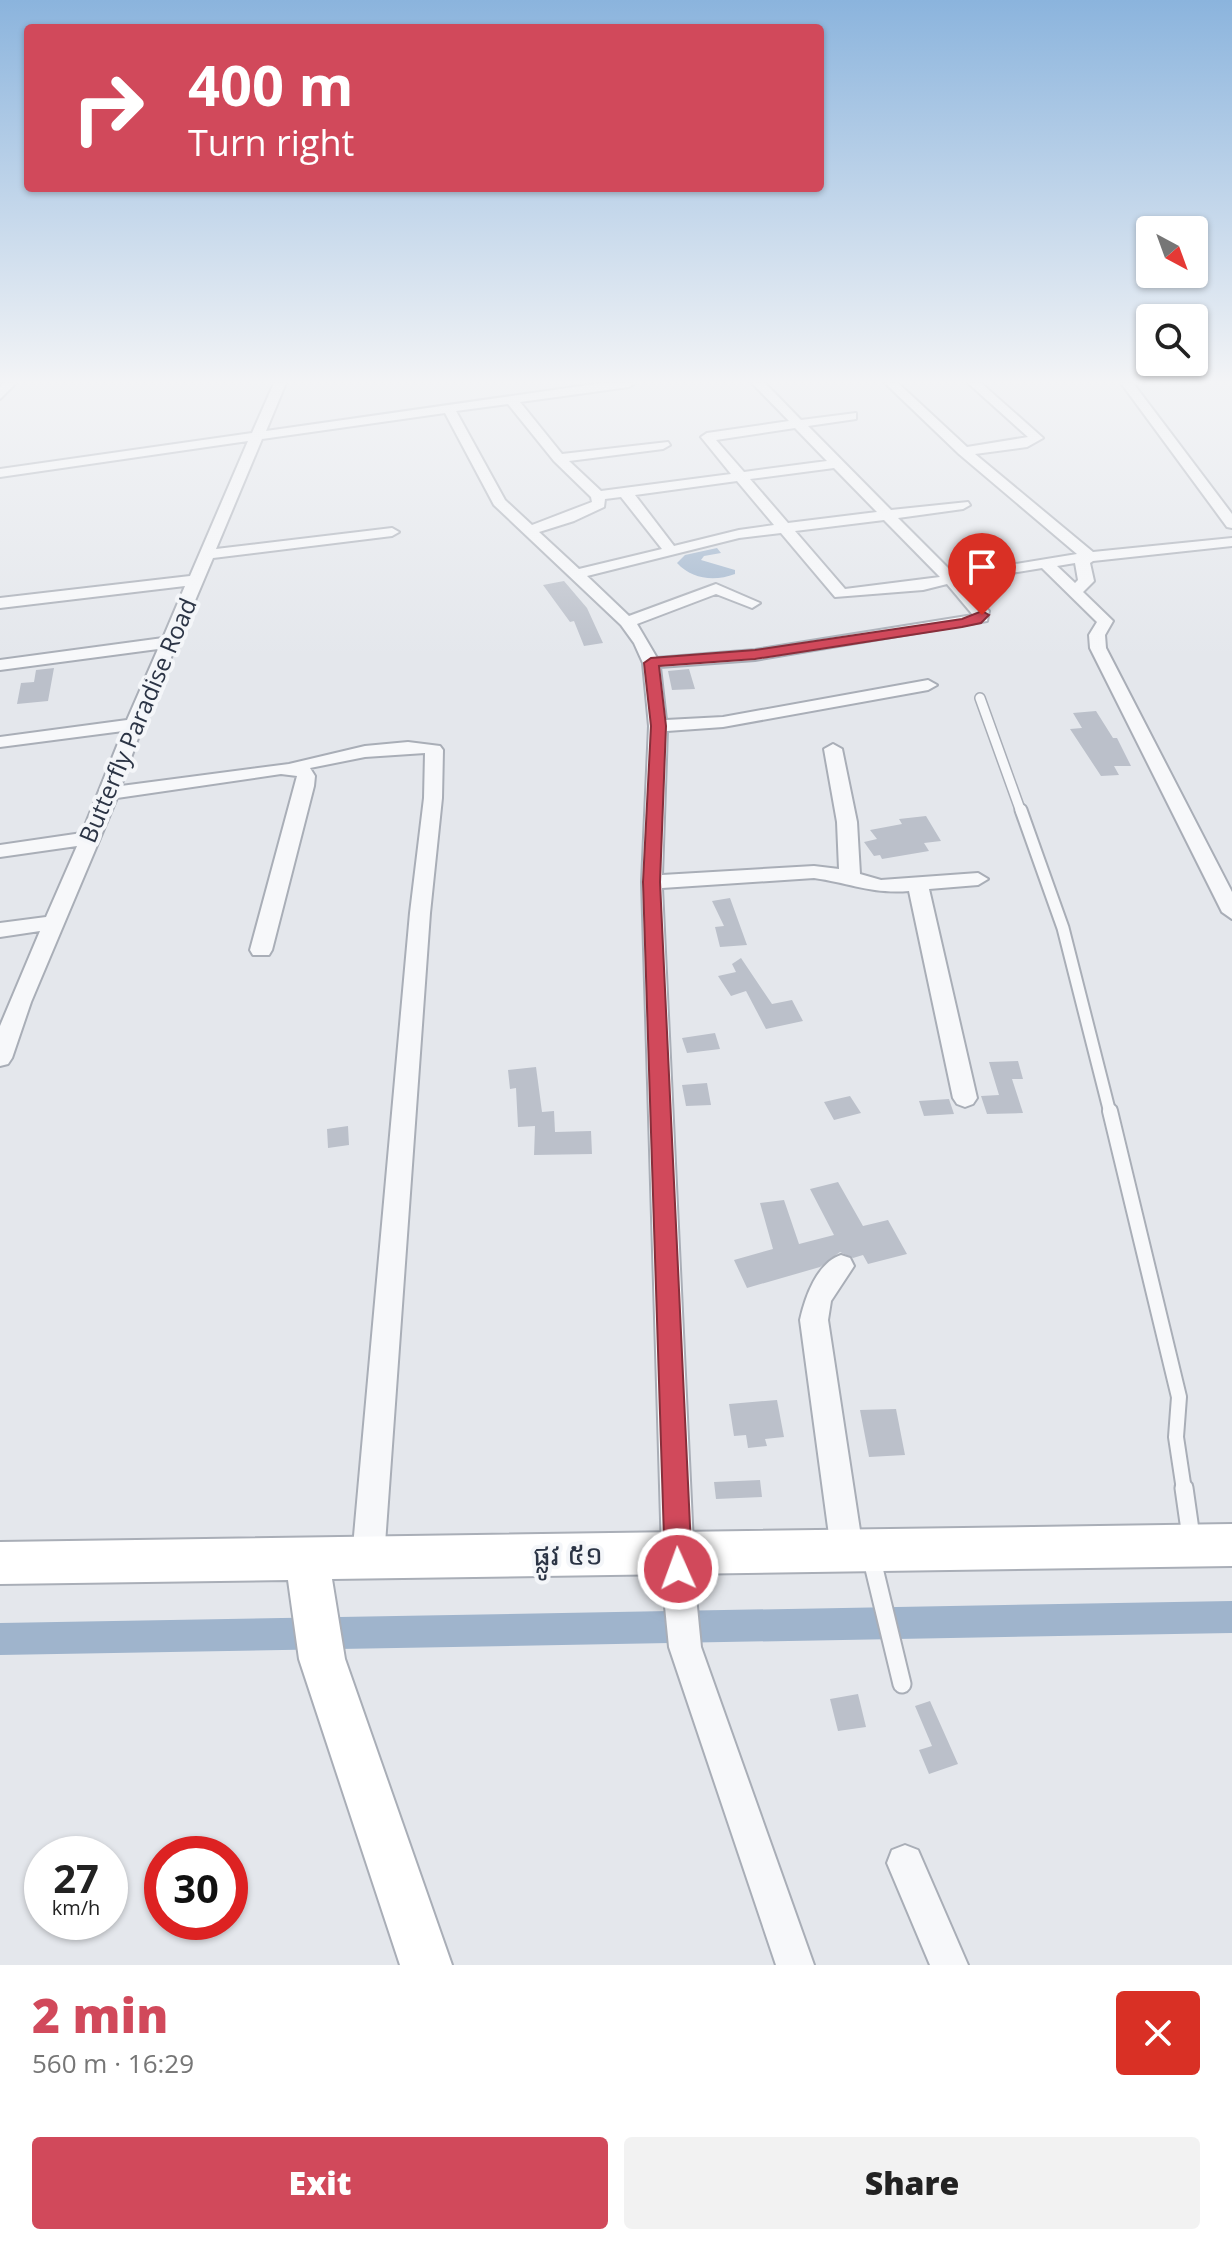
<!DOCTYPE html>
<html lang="en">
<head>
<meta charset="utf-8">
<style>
	:root { --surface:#fff; --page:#f2f2f2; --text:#222; --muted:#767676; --accent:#d1495b }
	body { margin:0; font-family:"Open Sans","Noto Sans Khmer",sans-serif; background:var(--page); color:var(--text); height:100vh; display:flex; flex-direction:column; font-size:30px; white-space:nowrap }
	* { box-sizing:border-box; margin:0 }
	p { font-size:26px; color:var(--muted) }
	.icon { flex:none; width:44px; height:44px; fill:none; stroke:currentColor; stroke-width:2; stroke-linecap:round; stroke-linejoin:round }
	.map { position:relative; height:1965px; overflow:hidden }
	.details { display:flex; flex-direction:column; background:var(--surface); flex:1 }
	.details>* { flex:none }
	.banner { position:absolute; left:24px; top:24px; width:800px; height:168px; border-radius:8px; box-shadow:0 2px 6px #0004; background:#d1495b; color:#fff; overflow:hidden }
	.needle { width:52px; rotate:139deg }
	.controls { position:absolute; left:1136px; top:216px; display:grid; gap:16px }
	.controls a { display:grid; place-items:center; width:72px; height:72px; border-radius:8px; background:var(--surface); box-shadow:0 2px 6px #0004; font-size:40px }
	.speed { position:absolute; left:24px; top:1836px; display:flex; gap:16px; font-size:40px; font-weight:700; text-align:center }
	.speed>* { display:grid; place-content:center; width:104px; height:104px; border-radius:50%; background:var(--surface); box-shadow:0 2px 6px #0004; line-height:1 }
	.speed small { font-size:20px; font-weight:400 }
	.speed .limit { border:12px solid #d22; background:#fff; color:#111 }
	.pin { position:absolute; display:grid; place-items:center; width:68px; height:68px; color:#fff; margin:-82px -34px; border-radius:50% 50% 50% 0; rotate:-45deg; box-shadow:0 0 8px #0007 }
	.pin .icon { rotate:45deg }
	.me { position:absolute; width:88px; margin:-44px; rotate:358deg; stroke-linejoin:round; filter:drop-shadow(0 0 6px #0008) }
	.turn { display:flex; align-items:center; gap:28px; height:168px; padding:0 32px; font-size:36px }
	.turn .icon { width:104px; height:104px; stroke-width:2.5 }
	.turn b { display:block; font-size:56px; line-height:68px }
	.round { display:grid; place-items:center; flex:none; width:84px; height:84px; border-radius:8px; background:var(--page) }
	.headline { display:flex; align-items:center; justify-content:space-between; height:136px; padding:0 32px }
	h1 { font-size:48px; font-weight:800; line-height:60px; color:var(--accent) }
	.button { display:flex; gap:16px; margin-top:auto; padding:16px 32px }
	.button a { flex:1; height:92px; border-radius:8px; background:var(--accent); color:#fff; font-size:32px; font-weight:800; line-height:92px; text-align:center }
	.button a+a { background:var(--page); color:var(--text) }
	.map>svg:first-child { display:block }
</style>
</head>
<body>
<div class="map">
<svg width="1232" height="1965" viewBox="0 0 1232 1965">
	<rect width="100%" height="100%" fill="#e4e7ec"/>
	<path fill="#9fb4cc" d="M 717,548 L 721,553 L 704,556 L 701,560 L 735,570 L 735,574 C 714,582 692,579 677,563 L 685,555 Z"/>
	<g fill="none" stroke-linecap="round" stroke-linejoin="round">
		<path fill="#9fb4cc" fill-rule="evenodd" d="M 1232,1601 L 1232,1633 L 0,1655 L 0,1623 Z"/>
	</g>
	<path fill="#bbc0ca" d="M 564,581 L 587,608 L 603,643 L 584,646 L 574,621 L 570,622 L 543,585 Z
		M 54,668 L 48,701 L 17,704 L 21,683 L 34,682 L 36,670 Z
		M 689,669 L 695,689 L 672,690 L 668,671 Z
		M 1096,711 L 1113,738 L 1117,738 L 1131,766 L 1114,766 L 1119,775 L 1101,776 L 1070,729 L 1082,728 L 1073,713 Z
		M 926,816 L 941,841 L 924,843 L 929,851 L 882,859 L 880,855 L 874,856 L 864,842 L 877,839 L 870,830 L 902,824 L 899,819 Z
		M 730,898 L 747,945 L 720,947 L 715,927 L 724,926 L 712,901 Z
		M 741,958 L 772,1004 L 792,1000 L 803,1021 L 766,1029 L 746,991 L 731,996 L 718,976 L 736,972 L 732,964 Z
		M 715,1033 L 720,1049 L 687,1053 L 682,1038 Z
		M 1018,1061 L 1023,1079 L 1012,1079 L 1023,1113 L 987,1114 L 981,1096 L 999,1095 L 989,1062 Z
		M 536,1067 L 542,1112 L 554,1111 L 555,1132 L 591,1131 L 592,1154 L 534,1155 L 535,1126 L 518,1127 L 516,1088 L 510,1089 L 508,1070 Z
		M 707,1083 L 711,1105 L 686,1106 L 682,1085 Z
		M 850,1096 L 861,1113 L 834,1120 L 824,1102 Z
		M 949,1099 L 954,1114 L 924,1116 L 919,1101 Z
		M 348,1126 L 349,1145 L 328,1148 L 327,1129 Z
		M 838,1182 L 863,1226 L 888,1220 L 907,1254 L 868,1264 L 863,1255 L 853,1258 L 840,1252 L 820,1267 L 747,1288 L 734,1260 L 773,1249 L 760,1203 L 784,1200 L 799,1244 L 834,1235 L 810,1189 Z
		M 777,1400 L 784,1437 L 765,1439 L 767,1446 L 748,1448 L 746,1435 L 734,1436 L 729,1404 Z
		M 896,1409 L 905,1455 L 869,1457 L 860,1410 Z
		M 760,1480 L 762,1497 L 716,1499 L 714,1482 Z
		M 858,1694 L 866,1727 L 838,1731 L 830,1699 Z
		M 930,1701 L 958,1764 L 929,1774 L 919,1750 L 932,1746 L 915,1706 Z"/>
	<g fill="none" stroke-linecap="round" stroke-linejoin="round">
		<g stroke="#a9aeb7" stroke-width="12">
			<path id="lane-far3" d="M 980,698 L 1021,812"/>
		</g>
		<g stroke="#a9aeb7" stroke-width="15">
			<path id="lane-far2" d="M 1021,810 L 1063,928 L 1110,1113"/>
		</g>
		<g stroke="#a9aeb7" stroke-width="18">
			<path id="lane-far1" d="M 1110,1111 L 1179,1397 L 1176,1437 L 1184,1490"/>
		</g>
		<g stroke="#a9aeb7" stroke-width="21">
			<path id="lane" d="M 1184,1488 L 1191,1537
				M 871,1556 L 902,1684"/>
		</g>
		<g stroke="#a9aeb7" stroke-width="4">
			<path id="street" d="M 3,383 L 16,383 L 0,399 L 0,387 Z
				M 274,383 L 286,383 L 266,431 L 602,383 L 635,383 L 629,387 L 520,402 L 562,454 L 668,442 L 670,445 L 663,449 L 569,461 L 601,491 L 731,474 L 701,437 L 707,433 L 789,421 L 752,383 L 765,383 L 801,420 L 856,413 L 856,419 L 808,426 L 891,510 L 968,502 L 970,505 L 963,509 L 898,518 L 954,574 L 1077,554 L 959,454 L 885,383 L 898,383 L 967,447 L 1028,437 L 968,383 L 981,383 L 1043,438 L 1027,447 L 975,454 L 1093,552 L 1232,538 L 1232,546 L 1093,561 L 1090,563 L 1094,581 L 1083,592 L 1113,621 L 1105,635 L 1106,648 L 1232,892 L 1232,919 L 1222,912 L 1090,648 L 1089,635 L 1097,622 L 1042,568 L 961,581 L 989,611 L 987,621 L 755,660 L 660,667 L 666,720 L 723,717 L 928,680 L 937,685 L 928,690 L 723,727 L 667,731 L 662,875 L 814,866 L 839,869 L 837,822 L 824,749 L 833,744 L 842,749 L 857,822 L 860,874 L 881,880 L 978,873 L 988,879 L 978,885 L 929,889 L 977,1098 L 973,1104 L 965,1107 L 957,1104 L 953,1098 L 909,891 C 871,894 850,883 814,878 L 662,888 L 695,1586 L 701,1647 L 814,1965 L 776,1965 L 669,1647 L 663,1586 L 642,882 L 649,726 L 643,663 L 634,643 L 621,625 L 494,505 L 445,413 L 262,439 L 216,549 L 392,528 L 399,532 L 392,536 L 213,558 L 143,724 L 121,786 L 289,764 L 365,746 L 408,742 L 440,746 L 443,750 L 442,798 L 430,913 L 384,1558 L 379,1569 L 368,1573 L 357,1569 L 352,1558 L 410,913 L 424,798 L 425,753 L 365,757 L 310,768 L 315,776 L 314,786 L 272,950 L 269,955 L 253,955 L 250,950 L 297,776 L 281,774 L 117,798 L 31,1002 L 12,1058 L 8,1064 L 0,1066 L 0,1026 L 40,931 L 0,937 L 0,923 L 46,917 L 77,846 L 0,857 L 0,845 L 82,833 L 123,731 L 0,747 L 0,737 L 127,720 L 158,649 L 0,670 L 0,660 L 163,638 L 185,586 L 0,608 L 0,598 L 190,576 L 248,441 L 0,477 L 0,469 L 252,433 ZM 508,404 L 554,461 L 591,497 L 592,502 L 532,525 L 505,500 L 456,411 ZM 795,428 L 827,461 L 744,472 L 716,440 ZM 834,468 L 877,512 L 788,523 L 750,479 ZM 737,481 L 774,525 L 739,530 L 674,546 L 635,495 ZM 621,497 L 662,549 L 579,569 L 539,532 L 574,521 L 604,507 L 605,499 ZM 884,520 L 940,577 L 845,589 L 795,531 ZM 781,533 L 835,597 L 923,590 L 947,584 L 973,615 L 755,650 L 657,658 L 637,624 L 716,594 L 752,608 L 760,603 L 716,584 L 629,616 L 587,576 L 739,538 ZM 1075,563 L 1078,580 L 1075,583 L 1057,566 Z
				M 1121,383 L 1133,383 L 1232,514 L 1232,528 L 1227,527 Z
				M 841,1255 L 850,1258 L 854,1266 L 831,1301 L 828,1320 L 863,1550 L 858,1561 L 847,1565 L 836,1561 L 831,1550 L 800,1320 C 805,1297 817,1263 841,1255 Z
				M 905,1845 L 918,1850 L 968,1965 L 930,1965 L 887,1863 L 892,1850 Z"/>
		</g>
		<g stroke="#a9aeb7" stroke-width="4">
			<path id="secondary" d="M 1232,1524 L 1232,1566 L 332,1579 L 345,1659 L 452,1965 L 400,1965 L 299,1659 L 288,1580 L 0,1584 L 0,1542 Z"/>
		</g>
		<use href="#lane-far3" stroke="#f7f8fa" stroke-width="9"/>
		<use href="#lane-far2" stroke="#f7f8fa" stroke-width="11"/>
		<use href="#lane-far1" stroke="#f7f8fa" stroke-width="14"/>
		<use href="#lane" stroke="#f7f8fa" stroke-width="17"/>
		<use href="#street" fill="#f7f8fa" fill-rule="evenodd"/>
		<use href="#secondary" fill="#fff" fill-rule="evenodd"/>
	</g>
	<linearGradient id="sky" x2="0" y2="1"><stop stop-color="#8bb4dd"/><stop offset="0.58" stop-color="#f3f4f6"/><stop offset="1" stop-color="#f3f4f6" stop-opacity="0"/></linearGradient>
	<rect width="1232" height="658" fill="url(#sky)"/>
	<path fill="#d1495b" stroke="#882f3b" stroke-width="2" d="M 982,611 L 989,615 L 981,623 L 962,627 L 755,659 L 659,666 L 666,726 L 660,882 L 692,1569 L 688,1578 L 678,1582 L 669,1578 L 665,1569 L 643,882 L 651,726 L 644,663 L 651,658 L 755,650 L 962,619 Z"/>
	<g text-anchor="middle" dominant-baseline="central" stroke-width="8" stroke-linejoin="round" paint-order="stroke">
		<g font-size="24" fill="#2b3445" stroke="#f4f6f9">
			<text transform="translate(137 720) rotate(-67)">Butterfly Paradise Road</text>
		</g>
		<g font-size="28" fill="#2b3445" stroke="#f4f6f9">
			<text transform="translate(568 1554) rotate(-1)">ផ្លូវ ៥១</text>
		</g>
	</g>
</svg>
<div class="controls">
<a><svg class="needle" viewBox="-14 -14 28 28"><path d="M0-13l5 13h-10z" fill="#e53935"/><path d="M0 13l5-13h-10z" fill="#767676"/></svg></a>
<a><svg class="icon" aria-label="search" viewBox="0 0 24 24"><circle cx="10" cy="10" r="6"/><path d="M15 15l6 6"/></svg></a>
</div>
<div class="speed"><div>27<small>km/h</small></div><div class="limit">30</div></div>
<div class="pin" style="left:982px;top:615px;background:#d93025"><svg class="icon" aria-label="arrive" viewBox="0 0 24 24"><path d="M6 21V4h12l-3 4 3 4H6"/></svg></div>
<svg class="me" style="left:678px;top:1569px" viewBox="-20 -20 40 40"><circle r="17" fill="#d1495b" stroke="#fff" stroke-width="3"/><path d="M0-11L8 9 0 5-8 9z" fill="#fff"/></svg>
<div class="banner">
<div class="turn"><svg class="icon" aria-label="right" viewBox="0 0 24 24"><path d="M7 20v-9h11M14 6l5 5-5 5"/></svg><div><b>400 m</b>Turn right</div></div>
</div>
</div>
<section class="details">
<div class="headline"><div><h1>2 min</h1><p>560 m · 16:29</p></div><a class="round" style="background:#d93025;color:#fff"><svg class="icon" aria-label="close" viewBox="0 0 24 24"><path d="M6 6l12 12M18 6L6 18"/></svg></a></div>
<div class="button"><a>Exit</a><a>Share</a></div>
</section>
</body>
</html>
